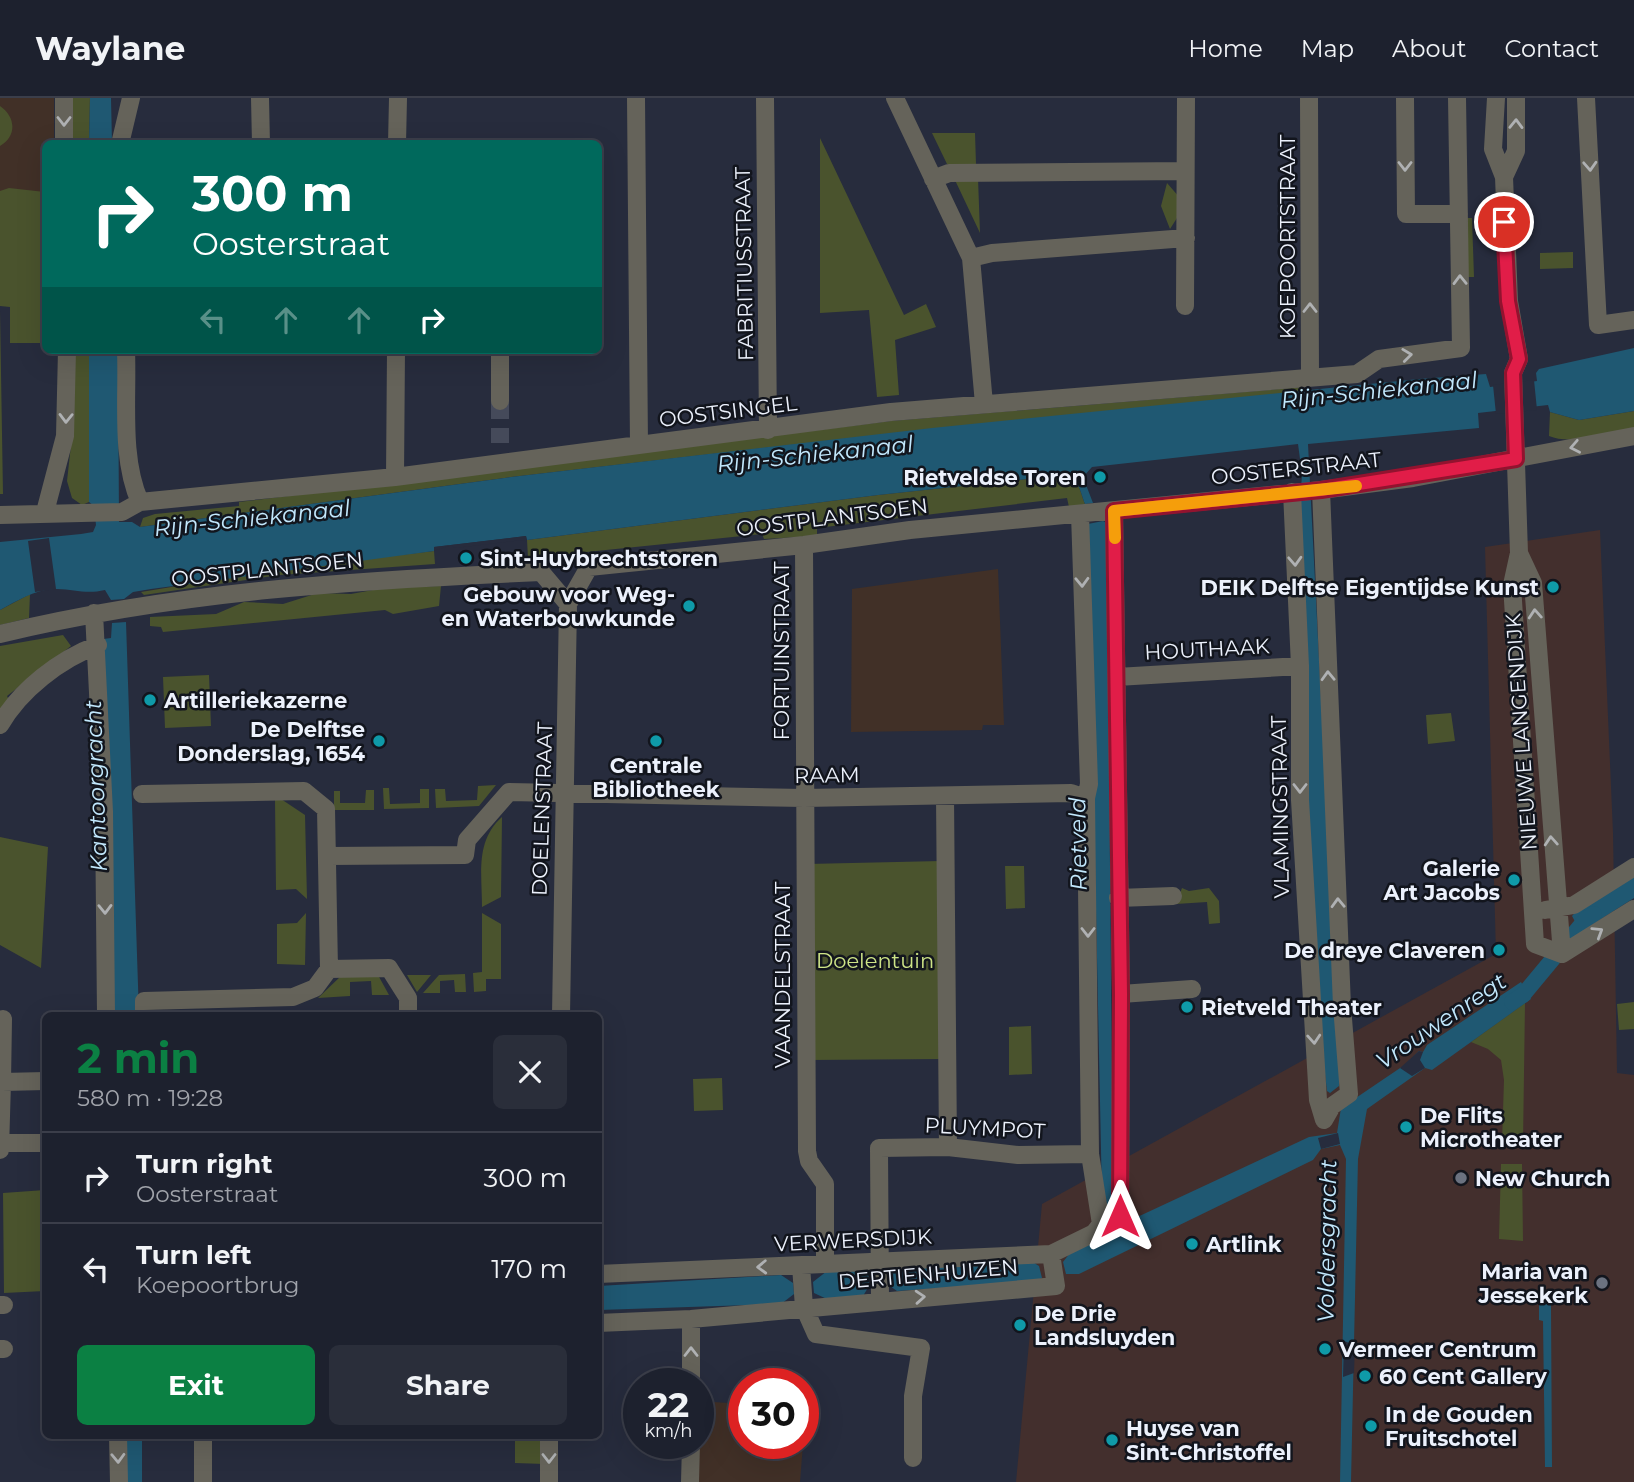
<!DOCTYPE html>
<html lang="en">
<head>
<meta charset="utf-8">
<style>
	:root { --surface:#1d212e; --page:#2a2e3a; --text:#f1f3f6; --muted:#a0a3aa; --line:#3b3e4a; --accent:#0b8043 }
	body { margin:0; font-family:Montserrat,sans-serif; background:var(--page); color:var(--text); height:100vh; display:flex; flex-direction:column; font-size:26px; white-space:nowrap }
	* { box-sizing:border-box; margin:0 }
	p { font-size:23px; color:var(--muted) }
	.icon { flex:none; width:38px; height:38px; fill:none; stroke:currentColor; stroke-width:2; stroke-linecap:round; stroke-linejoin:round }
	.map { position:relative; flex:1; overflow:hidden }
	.panel { position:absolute; left:42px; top:914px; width:560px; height:427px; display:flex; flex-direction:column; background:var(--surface); border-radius:10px; box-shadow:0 7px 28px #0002,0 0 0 2px var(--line) }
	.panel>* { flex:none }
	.hud { position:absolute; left:42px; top:42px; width:560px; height:214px; border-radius:10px; box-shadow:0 7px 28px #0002,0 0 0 2px var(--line); background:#00695c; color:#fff; overflow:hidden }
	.speed { position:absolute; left:623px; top:1270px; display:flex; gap:14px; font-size:35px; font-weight:700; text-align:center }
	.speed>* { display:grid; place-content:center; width:91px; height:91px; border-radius:50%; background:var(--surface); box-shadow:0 7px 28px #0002,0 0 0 2px var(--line); line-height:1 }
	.speed small { font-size:18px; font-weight:400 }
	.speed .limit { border:10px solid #d22; background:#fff; color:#111 }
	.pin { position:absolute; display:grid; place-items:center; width:60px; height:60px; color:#fff; margin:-30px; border:4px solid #fff; border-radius:50%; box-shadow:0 2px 7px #0007 }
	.me { position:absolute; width:77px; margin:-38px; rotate:0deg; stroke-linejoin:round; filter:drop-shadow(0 0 5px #0008) }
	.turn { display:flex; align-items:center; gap:24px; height:147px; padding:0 35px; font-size:32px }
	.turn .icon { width:91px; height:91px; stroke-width:2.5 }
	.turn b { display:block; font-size:49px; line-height:60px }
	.lanes { display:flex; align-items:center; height:66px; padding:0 35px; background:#0003; justify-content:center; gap:35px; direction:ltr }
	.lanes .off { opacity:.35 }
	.round { display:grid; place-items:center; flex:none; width:74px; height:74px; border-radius:10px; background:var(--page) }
	.headline { display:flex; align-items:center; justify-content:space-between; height:119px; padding:0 35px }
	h1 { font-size:42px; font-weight:700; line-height:52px; color:var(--accent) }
	.cta { display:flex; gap:14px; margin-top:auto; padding:14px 35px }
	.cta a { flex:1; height:80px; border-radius:10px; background:var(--accent); color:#fff; font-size:28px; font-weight:700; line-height:80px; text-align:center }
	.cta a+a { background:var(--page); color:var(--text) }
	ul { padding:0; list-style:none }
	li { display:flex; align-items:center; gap:21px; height:91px; padding:0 35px; border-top:2px solid var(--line) }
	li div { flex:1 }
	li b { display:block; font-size:26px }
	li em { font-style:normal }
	header { display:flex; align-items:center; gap:42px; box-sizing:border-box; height:98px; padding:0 35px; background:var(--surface); border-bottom:2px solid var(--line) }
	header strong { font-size:33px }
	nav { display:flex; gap:38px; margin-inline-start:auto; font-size:24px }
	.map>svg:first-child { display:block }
</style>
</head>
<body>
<header>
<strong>Waylane</strong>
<nav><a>Home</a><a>Map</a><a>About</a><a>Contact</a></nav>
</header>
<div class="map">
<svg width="1634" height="1384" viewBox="0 0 1634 1384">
	<rect width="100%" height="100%" fill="#272c3d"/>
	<path fill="#432f2d" d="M 1600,432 L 1613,735 L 1617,975 L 1634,977 L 1634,1384 L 1016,1384 L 1042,1106 L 1496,856 L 1485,449 Z"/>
	<path fill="#413027" d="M 0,0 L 54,0 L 54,45 L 46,46 L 45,97 L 0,101 Z
		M 998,471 L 1004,627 L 983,627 L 982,632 L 851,634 L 852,491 Z
		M 698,1303 L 743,1306 L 744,1346 L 803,1346 L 800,1384 L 694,1384 Z"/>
	<path fill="#4a532d" d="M 69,0 L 90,0 L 89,45 L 69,45 Z
		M 0,8 C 16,19 17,38 0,48 Z
		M 932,35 L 975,35 L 976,66 L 947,66 Z
		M 820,40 L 904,217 L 926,206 L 936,229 L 895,242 L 899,297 L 877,299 L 869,212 L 820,215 Z
		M 954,80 L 978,80 L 980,135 Z
		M 1167,85 L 1180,100 L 1177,120 L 1170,131 L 1161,108 Z
		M 9,90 L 45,94 L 45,245 L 10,245 L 10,209 L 0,208 L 0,93 Z
		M 1461,120 L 1472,120 L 1474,179 L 1463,179 Z
		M 1573,154 L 1573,170 L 1540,171 L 1540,155 Z
		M 0,213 L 3,396 L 0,396 Z
		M 70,252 L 89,252 L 89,404 L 82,407 L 72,400 L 67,383 L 71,347 Z
		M 1304,289 L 1304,295 L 852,340 L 511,379 L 140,429 L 143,420 L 155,416 L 239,408 L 239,404 L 891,323 Z
		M 1634,313 L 1634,330 C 1610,334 1572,348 1549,338 L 1550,314 L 1579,322 Z
		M 1064,377 C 1079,380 1080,393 1085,406 L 1069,409 L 1067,400 L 817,430 L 817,438 L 764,441 L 762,436 L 528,460 L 527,442 L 878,397 Z
		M 434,453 L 435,466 L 280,477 L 144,497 L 141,494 L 280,471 Z
		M 441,488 L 439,508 L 393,516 L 385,512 L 163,534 L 161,529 L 150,528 L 150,519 L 216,516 L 244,504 L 283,506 L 318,495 L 351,496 L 384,490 Z
		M 30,496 L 29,520 L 0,527 L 0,512 Z
		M 63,537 L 71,548 L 7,598 L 9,602 L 0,611 L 0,548 Z
		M 209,577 L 211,628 L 165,630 L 163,579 Z
		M 1451,615 L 1455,643 L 1428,646 L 1426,617 Z
		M 496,687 L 479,708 L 436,710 L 435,691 L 445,691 L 446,703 L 477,702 L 478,688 Z
		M 383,690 L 389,690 L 390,706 L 420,705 L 420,691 L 429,691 L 429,710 L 384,711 Z
		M 366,692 L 374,692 L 374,712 L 334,712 L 334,693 L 340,693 L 340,705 L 365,705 Z
		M 281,701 L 305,717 L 307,801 L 296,791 L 276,792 L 275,702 Z
		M 502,719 L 501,799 L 482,809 C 482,776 475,743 502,719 Z
		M 0,739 L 48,749 L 41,870 L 0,847 Z
		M 941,763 L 943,961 L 809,962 L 807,766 Z
		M 1005,768 L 1024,768 L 1025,810 L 1006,811 Z
		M 1182,790 L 1189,793 L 1209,790 L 1219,803 L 1220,825 L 1209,826 L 1207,804 L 1176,806 Z
		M 306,815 L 305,867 L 277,866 L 277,826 L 297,825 Z
		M 482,815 L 501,826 L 501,881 L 486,881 L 486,893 L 474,894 L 473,875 L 482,874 Z
		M 465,876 L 466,894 L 455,894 L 454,882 L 440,883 L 440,895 L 423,895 L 439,877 Z
		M 378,877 L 389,897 L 372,897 L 371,883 L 350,884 L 350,898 L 318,900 L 341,878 Z
		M 407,877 L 431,877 L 417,894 Z
		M 1634,904 L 1634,931 L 1619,932 L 1617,906 Z
		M 1525,905 L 1523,1045 L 1502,1045 L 1504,982 L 1501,962 L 1488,951 L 1471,944 Z
		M 1031,928 L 1032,976 L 1009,977 L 1009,929 Z
		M 722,980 L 723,1012 L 694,1013 L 693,981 Z
		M 1501,1066 L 1522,1066 L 1523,1143 L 1499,1141 Z
		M 45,1092 L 45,1193 L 4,1195 L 3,1095 Z
		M 515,1337 L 545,1337 L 545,1366 L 515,1365 Z"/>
	<path fill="#1f5872" d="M 90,0 L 111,0 L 112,45 L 89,46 Z
		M 1634,250 L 1634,313 L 1579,322 L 1550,314 L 1548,307 L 1478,315 L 1479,330 L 1308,346 L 1340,971 L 1339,988 L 1330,995 L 1327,993 L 1324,968 L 1308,704 L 1300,408 L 1302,376 L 1298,346 L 1092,369 L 1083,379 L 1093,405 L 1085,406 C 1080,393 1079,380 1064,377 L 878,397 L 527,442 L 526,438 L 434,449 L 434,453 L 151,491 L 133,494 L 124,501 L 111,502 L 105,492 C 84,497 73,490 53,491 C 34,492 17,503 0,512 L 0,444 L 81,436 L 93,434 L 96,427 L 94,408 L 89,404 L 89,252 L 118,252 L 119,424 L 132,424 L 140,429 L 511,379 L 932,330 L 1419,281 L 1486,276 L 1490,289 L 1537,283 L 1536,275 L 1539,271 Z
		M 1103,423 L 1107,425 L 1113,1111 L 1118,1128 L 1309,1039 L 1337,1035 L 1341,1010 L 1406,966 L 1419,953 L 1423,954 L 1427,947 L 1521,884 L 1531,901 L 1432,972 L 1425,970 L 1367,1011 L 1358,1061 L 1351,1384 L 1340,1384 L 1346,1061 L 1340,1047 L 1321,1051 L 1313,1062 L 1079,1176 L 1066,1176 L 1063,1164 L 1070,1155 L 1100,1139 L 1102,1100 L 1088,426 Z
		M 126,524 L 139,917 L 114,917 L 103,541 L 111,540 L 112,525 Z
		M 1634,776 L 1634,800 L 1587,830 L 1579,831 L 1572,818 L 1580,809 Z
		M 1028,1161 L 1039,1168 L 1042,1180 L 1033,1184 L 897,1193 L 887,1186 L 886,1175 L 894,1169 Z
		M 861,1171 L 868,1176 L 869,1188 L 863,1198 L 829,1202 L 814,1195 L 813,1184 L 827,1173 Z
		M 781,1177 L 793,1185 L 794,1196 L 781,1206 L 599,1212 L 599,1188 Z
		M 1539,1202 L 1550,1202 L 1551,1208 L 1552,1369 L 1545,1369 L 1543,1223 L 1539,1222 Z
		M 125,1337 L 142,1337 L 142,1384 L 127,1384 Z"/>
	<path fill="#272c3d" d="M 1534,282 L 1537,312 L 1496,316 L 1493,287 Z
		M 526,438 L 527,444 L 523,442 L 455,450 L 451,447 L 434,453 L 434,449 Z
		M 49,440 L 56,491 L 35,494 L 28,443 Z
		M 1419,953 L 1423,954 L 1420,962 L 1425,970 L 1412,978 L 1400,970 Z
		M 1338,1035 L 1340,1046 L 1321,1051 L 1318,1040 Z
		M 1344,1243 L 1355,1247 L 1354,1275 L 1343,1279 Z"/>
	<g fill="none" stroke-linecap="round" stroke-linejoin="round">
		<path stroke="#1f5872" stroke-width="16" d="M 1512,904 L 1523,897 L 1586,821 L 1594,816"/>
		<path stroke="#454a5a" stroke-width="18" stroke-dasharray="18 9" stroke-linecap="butt" d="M 500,303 L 500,345"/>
		<path stroke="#65635a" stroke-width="18" d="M 64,0 L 64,46
			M 260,0 L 261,46
			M 636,0 L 639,347
			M 765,0 L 768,332
			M 895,0 L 971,160 L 984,306
			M 1309,0 L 1310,278
			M 1405,0 L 1406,116 L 1459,116
			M 1496,0 L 1493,51 L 1504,79 L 1509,203 L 1519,261 L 1513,275 L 1519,455 L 1512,487 L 1535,846 L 1562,856
			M 1586,0 L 1598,227 L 1634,222
			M 120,46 L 131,0
			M 397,46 L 398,0
			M 1504,79 L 1516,53 L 1516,0
			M 933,81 L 949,75 L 1185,73
			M 971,160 L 992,155 L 1186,140
			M 1185,208 L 1186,0
			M 126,252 C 128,300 120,360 140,404
			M 500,252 L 500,303
			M 395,379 L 396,252
			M 1321,392 L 1342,908 L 1349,996 L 1332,1008 L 1324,1022
			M 1292,394 L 1300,568 L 1300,702 L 1318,1002 L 1324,1022
			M 45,414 L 65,338 L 67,252
			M 1080,416 L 1089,686 L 1086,700 L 1090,1056 L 1101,1126
			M 0,417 L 122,414 L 140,404 L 395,379 L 891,314 L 1357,276 L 1379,261 L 1461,250 L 1457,0
			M 804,447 L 807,1053 L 809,1063 L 825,1086 L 825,1166
			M 1519,455 L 1533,485 L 1562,856
			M 94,515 L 104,714 L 106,917
			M 0,536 C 178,493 359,482 541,474 L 568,506
			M 1117,579 L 1300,568
			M 0,627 C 20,592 60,561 98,547
			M 142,696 L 304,693 L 326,711 L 329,871 L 315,890 L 293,899 L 144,903 L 144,917
			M 945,698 L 948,1049
			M 328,758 L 465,757 L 467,742 L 509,694 L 804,700 L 1071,695 L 1086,700
			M 1118,800 L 1173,798
			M 1545,812 L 1574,807 L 1634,769
			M 1562,856 L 1634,811
			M 329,871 L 389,870 L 408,900 L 408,917
			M 1121,896 L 1192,891
			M 561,917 L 568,506 L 589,469 L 804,447 L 910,432 L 1321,392 L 1413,380 L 1634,338
			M 3,921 L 2,984 L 46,983
			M 3,1045 L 46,1045
			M 0,1052 L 2,984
			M 1101,1126 L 1120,1118 L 1121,896 L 1114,413
			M 801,1168 L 804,1209 L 816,1236 L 921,1250 L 913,1298 L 913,1360
			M 598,1176 L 1051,1156 L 1094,1135 L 1101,1126
			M 880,1202 L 879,1050 L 948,1049 L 1018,1057 L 1090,1056
			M 0,1207 L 4,1207
			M 598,1225 L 691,1221 L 1056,1188 L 1051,1156
			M 0,1251 L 4,1251
			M 691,1286 L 691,1221
			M 118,1337 L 119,1384
			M 203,1337 L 203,1384
			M 549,1337 L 549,1384
			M 690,1384 L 691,1346"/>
	</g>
	<defs><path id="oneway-chevron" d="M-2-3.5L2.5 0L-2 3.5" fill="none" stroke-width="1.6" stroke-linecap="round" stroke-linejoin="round" transform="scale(1.75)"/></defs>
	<g stroke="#afb1b3">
		<use href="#oneway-chevron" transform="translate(64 23) rotate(90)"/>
		<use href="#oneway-chevron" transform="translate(1516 26) rotate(-89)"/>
		<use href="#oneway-chevron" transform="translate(1405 68) rotate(90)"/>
		<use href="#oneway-chevron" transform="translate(1590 68) rotate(87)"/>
		<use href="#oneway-chevron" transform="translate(1460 182) rotate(-91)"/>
		<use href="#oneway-chevron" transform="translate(1310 210) rotate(-90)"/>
		<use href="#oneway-chevron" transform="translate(1407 257) rotate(-7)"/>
		<use href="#oneway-chevron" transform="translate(66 320) rotate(91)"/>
		<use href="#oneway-chevron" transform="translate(1575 349) rotate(169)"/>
		<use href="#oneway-chevron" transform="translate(1295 463) rotate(87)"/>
		<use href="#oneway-chevron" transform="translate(1082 484) rotate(88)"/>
		<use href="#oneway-chevron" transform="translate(1535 516) rotate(-94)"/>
		<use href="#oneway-chevron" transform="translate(1328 578) rotate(-92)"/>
		<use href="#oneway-chevron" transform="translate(1300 690) rotate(90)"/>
		<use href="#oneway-chevron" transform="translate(1551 743) rotate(-94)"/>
		<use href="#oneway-chevron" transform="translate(1338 805) rotate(-92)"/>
		<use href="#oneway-chevron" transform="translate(105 811) rotate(89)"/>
		<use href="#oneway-chevron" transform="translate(1088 834) rotate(90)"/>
		<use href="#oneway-chevron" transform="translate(1598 834) rotate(-32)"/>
		<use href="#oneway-chevron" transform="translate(1314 941) rotate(86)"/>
		<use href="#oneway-chevron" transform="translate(762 1169) rotate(178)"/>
		<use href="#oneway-chevron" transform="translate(920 1199) rotate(-4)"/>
		<use href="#oneway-chevron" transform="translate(691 1254) rotate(-90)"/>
		<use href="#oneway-chevron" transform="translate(118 1360) rotate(88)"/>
		<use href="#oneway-chevron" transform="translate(549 1360) rotate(90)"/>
	</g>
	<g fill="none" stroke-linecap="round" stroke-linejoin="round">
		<g stroke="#92132f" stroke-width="18">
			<path id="route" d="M 1120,1118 L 1121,896 L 1114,413 L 1321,392 L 1516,361 L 1513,275 L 1519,261 L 1508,203 L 1504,124"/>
		</g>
		<use href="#route" stroke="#e11d48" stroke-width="12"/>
		<path stroke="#f59e0b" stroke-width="12" d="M 1115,440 L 1114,413 L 1356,388"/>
	</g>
	<g fill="#0f9aa8" stroke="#12151d" stroke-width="2.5">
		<circle cx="1100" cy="379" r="7"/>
		<circle cx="466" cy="460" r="7"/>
		<circle cx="1553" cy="489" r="7"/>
		<circle cx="689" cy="508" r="7"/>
		<circle cx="150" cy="602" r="7"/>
		<circle cx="379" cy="643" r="7"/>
		<circle cx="656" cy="643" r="7"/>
		<circle cx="1514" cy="782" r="7"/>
		<circle cx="1499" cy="852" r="7"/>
		<circle cx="1187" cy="909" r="7"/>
		<circle cx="1406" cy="1029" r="7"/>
		<circle cx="1192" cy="1146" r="7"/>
		<circle cx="1020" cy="1227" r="7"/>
		<circle cx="1325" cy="1251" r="7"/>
		<circle cx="1365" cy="1278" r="7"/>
		<circle cx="1371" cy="1328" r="7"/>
		<circle cx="1112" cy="1342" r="7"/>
	</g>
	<g fill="#6b7280" stroke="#12151d" stroke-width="2.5">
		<circle cx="1461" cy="1080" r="7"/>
		<circle cx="1602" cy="1185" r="7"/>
	</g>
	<g text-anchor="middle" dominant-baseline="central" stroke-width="5" stroke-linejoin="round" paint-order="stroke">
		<g font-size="21" fill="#ecf1fc" stroke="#12151d">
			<text transform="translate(1287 139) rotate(-90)">KOEPOORTSTRAAT</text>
			<text transform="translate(744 166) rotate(-91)">FABRITIUSSTRAAT</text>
			<text transform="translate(728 313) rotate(-7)">OOSTSINGEL</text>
			<text transform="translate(1296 370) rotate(-6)">OOSTERSTRAAT</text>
			<text transform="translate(832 419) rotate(-7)">OOSTPLANTSOEN</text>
			<text transform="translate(267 471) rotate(-6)">OOSTPLANTSOEN</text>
			<text transform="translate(1207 551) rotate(-3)">HOUTHAAK</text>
			<text transform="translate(781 553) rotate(-90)">FORTUINSTRAAT</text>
			<text transform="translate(1521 634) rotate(-94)">NIEUWE LANGENDIJK</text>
			<text transform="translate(827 677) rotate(-1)">RAAM</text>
			<text transform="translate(1280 709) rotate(-91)">VLAMINGSTRAAT</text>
			<text transform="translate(542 711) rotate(-88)">DOELENSTRAAT</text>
			<text transform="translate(782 877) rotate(-90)">VAANDELSTRAAT</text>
			<text transform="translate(985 1030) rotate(3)">PLUYMPOT</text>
			<text transform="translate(853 1142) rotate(-3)">VERWERSDIJK</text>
			<text transform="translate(928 1176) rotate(-5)">DERTIENHUIZEN</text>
		</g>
		<g font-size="21" font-weight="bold" fill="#ecf1fc" stroke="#12151d" text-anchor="start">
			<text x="1086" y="379" text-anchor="end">Rietveldse Toren</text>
			<text x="480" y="460">Sint-Huybrechtstoren</text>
			<text x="1539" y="489" text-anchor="end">DEIK Delftse Eigentijdse Kunst</text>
			<text x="675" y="496" text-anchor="end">Gebouw voor Weg-<tspan x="675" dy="24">en Waterbouwkunde</tspan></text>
			<text x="164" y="602">Artilleriekazerne</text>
			<text x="365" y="631" text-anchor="end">De Delftse<tspan x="365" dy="24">Donderslag, 1654</tspan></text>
			<text x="656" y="667" text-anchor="middle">Centrale<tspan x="656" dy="24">Bibliotheek</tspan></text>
			<text x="1500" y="770" text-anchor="end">Galerie<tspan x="1500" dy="24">Art Jacobs</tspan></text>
			<text x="1485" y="852" text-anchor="end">De dreye Claveren</text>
			<text x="1201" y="909">Rietveld Theater</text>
			<text x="1420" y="1017">De Flits<tspan x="1420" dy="24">Microtheater</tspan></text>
			<text x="1475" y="1080">New Church</text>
			<text x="1206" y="1146">Artlink</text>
			<text x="1588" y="1173" text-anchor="end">Maria van<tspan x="1588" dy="24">Jessekerk</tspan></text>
			<text x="1034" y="1215">De Drie<tspan x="1034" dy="24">Landsluyden</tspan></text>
			<text x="1339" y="1251">Vermeer Centrum</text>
			<text x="1379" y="1278">60 Cent Gallery</text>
			<text x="1385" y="1316">In de Gouden<tspan x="1385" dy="24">Fruitschotel</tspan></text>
			<text x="1126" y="1330">Huyse van<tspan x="1126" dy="24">Sint-Christoffel</tspan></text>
		</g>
		<g font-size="21" fill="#cee487" stroke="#12151d">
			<text x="875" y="862">Doelentuin</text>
		</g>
		<g font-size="23" font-style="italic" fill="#c2e8fd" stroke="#12151d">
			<text transform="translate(1379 292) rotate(-6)">Rijn-Schiekanaal</text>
			<text transform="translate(815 356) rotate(-6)">Rijn-Schiekanaal</text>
			<text transform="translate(252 420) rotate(-6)">Rijn-Schiekanaal</text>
			<text transform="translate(96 688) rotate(-92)">Kantoorgracht</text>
			<text transform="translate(1078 746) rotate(-91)">Rietveld</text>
			<text transform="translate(1441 923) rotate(-34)">Vrouwenregt</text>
			<text transform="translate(1327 1143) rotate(-89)">Voldersgracht</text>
		</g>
	</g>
</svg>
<div class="speed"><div>22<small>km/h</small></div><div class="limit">30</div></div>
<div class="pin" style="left:1504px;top:124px;background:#d93025"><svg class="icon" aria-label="arrive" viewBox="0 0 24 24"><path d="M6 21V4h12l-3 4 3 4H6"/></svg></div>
<svg class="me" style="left:1120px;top:1118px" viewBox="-20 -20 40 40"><path d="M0-17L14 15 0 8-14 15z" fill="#e11d48" stroke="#fff" stroke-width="4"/></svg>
<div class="hud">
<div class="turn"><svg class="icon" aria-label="right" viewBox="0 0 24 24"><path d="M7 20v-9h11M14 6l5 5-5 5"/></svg><div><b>300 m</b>Oosterstraat</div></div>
<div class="lanes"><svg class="icon off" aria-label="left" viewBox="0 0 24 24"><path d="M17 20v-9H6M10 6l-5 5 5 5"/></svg><svg class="icon off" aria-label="ahead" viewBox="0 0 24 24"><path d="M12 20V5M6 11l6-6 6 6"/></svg><svg class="icon off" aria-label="ahead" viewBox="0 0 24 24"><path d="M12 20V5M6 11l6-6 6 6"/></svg><svg class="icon" aria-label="right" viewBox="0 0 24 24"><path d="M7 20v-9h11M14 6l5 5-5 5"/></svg></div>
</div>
<section class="panel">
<div class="headline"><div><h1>2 min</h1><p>580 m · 19:28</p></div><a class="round"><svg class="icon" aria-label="close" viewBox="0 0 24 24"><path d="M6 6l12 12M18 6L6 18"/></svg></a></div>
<ul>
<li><svg class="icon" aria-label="right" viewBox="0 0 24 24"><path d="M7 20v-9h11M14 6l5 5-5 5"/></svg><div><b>Turn right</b><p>Oosterstraat</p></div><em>300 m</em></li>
<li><svg class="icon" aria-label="left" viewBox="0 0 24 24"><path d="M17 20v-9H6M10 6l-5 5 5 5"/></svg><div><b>Turn left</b><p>Koepoortbrug</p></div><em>170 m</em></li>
</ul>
<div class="cta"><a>Exit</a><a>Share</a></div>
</section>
</div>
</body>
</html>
